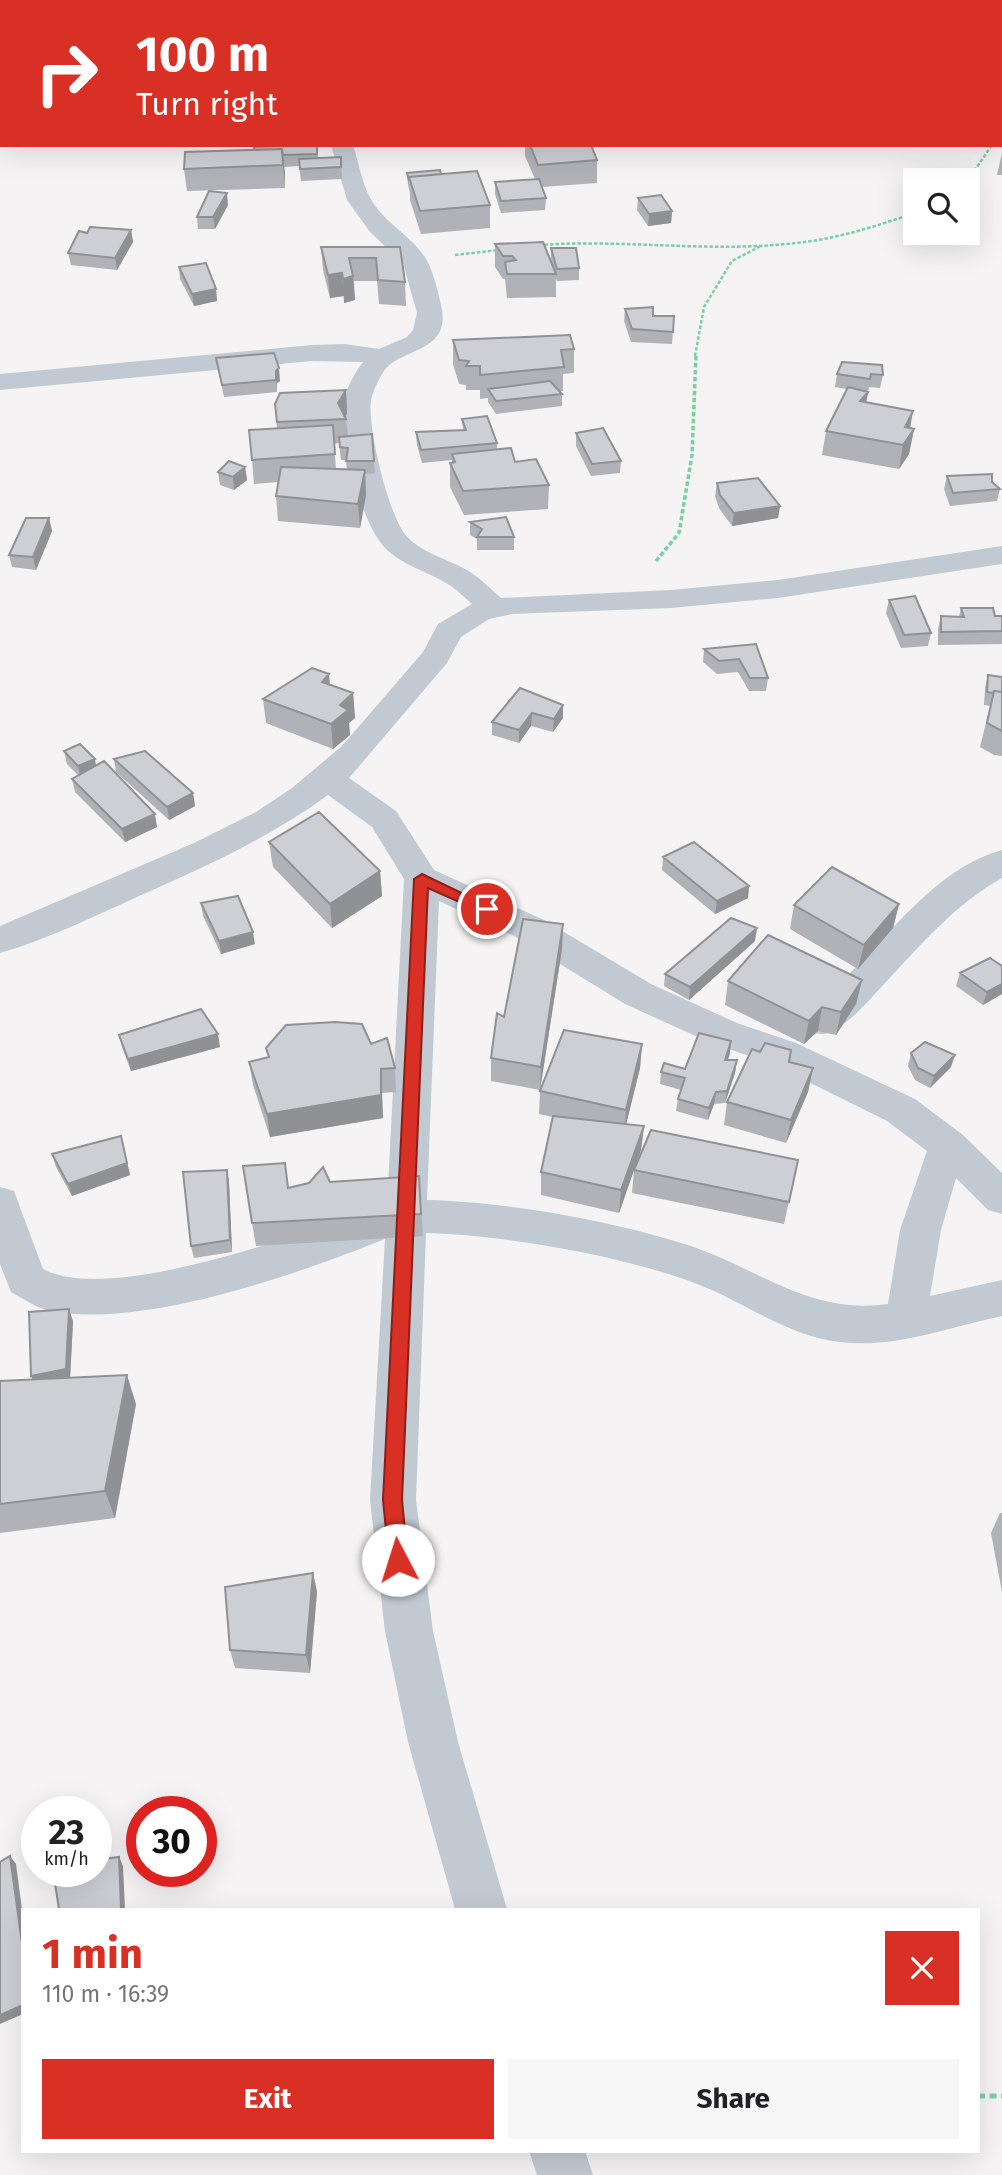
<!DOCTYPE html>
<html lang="en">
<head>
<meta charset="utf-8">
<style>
	:root { --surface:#fff; --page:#f6f6f6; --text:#202124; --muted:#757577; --accent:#d93025 }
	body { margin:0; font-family:"Fira Sans",sans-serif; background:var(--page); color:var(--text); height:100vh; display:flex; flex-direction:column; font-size:26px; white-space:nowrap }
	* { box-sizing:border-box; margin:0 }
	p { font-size:23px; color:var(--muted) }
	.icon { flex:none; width:38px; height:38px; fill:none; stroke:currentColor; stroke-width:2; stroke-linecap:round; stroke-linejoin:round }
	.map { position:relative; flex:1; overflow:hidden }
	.side { position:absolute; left:21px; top:1908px; width:959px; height:245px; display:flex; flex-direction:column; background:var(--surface); border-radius:0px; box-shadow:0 7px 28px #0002 }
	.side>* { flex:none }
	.hud { position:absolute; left:0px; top:0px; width:1003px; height:147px; box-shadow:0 7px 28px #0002; background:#d93025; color:#fff; overflow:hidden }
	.buttons { position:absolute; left:903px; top:168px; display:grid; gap:14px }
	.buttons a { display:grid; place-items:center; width:77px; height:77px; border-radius:0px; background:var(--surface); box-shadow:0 7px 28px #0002; font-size:35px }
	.speed { position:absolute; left:21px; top:1796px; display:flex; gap:14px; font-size:35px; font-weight:700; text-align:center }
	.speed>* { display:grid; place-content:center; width:91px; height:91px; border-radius:50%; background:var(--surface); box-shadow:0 7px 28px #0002; line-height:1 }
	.speed small { font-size:18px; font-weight:400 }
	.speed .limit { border:10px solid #d22; background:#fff; color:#111 }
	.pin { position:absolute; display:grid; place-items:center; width:60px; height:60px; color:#fff; margin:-30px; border:4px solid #fff; border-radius:50%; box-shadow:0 2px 7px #0007 }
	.me { position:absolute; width:77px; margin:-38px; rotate:355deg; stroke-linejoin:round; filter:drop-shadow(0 0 5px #0008) }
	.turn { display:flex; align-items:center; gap:24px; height:147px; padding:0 21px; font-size:32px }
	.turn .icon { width:91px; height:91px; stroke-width:2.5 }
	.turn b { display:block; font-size:49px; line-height:60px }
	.round { display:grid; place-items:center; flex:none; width:74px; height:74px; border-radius:0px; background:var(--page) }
	.headline { display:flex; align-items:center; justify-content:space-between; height:119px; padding:0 21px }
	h1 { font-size:42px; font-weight:700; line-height:52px; color:var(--accent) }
	.primary-button { display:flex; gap:14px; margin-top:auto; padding:14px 21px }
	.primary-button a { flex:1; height:80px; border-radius:0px; background:var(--accent); color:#fff; font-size:28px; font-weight:700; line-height:80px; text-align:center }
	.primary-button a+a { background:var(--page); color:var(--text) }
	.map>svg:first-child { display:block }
</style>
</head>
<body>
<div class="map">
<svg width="1002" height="2175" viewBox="0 0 1002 2175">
	<rect width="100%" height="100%" fill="#f5f3f3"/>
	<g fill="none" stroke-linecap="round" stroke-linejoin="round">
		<path stroke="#7ad0a6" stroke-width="2.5" stroke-dasharray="3.5 2" stroke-linecap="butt" d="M 968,180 L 992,145
			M 539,245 C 624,239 711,253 796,243 C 837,239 876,226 915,213
			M 455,255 L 499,250
			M 695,356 L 704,307 L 732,261 L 761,246"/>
		<path stroke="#7ad0a6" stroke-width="3.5" stroke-dasharray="4.5 2.5" stroke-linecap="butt" d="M 656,561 L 679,533 L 692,455 L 696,354"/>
		<path stroke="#7ad0a6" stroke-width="5" stroke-dasharray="7 4.5" stroke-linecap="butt" d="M 978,2096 L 1002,2096"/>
		<path fill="#c1cad2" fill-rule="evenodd" d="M 266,0 L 286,0 L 287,2 L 267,2 Z
			M 908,0 L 928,0 L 907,2 Z
			M 1001,52 L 1002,52 L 1002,65 L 1001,65 Z
			M 0,56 L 2,56 L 2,68 L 0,68 Z
			M 331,145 L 353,145 C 359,163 362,185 372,201 C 386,224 413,237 426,259 C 434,273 439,295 442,310 C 449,353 400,348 384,371 C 379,378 373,391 371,400 C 367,427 388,511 404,533 C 421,555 452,559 473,574 C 483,581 492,590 501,598 L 671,590 L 778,580 L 1002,546 L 1002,564 L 778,598 L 671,608 L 512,614 L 489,619 L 461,637 L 447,663 L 349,778 L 396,811 L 434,870 L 544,920 L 651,984 L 737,1023 L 796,1043 L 915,1099 L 963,1135 L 1002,1173 L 1002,1214 L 988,1210 L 956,1178 L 941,1230 L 930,1296 L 1002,1280 L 1002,1316 C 950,1327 893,1349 840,1342 C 787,1336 745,1302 697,1284 C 625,1256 504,1235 426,1233 L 416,1500 L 433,1631 L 458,1742 L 507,1909 L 455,1909 L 408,1742 L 385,1631 L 370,1500 L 385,1239 C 298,1274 142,1329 50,1311 C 36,1308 24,1299 11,1292 L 0,1264 L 0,1187 L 14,1191 L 43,1269 C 112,1306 312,1229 387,1205 L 404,879 L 372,827 L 328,795 C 269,838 205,867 139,896 C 93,917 48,939 0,953 L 0,926 L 194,843 L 256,812 L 292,788 L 342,746 L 423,652 L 438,624 L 472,604 C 465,598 458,591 451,586 C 430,572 405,567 386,549 C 360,523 340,437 344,401 C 346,389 355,372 363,362 L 312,361 L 0,390 L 0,374 L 312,345 L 345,344 L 379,349 L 407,337 L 413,330 L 417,313 L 403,263 L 370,232 L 347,200 ZM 439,901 L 518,938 L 625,1004 L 711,1043 L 770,1063 L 887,1121 L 927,1151 L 900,1230 L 888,1304 C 810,1315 761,1270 691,1246 C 614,1221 509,1202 427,1200 Z
			M 1002,850 L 1002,878 C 955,904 922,944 885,983 C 870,999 852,1021 833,1031 C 824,1036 816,1034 807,1031 L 801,1021 C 811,1003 829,993 844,979 C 892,933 935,869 1002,850 Z
			M 529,2151 L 585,2151 L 593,2175 L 537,2175 Z"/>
	</g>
	<path fill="#b0b2b7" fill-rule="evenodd" d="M 159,0 L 228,0 L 229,2 L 159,2 Z
		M 0,11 L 2,11 L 2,51 L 0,51 Z
		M 0,85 L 2,85 L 2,110 L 0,110 Z
		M 317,145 L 318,158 L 341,157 L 342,179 L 301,181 L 299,166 L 284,167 L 285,188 L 187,191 L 184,169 L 254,150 Z
		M 525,145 L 591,145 L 597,160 L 597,183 L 542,187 L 546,198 L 545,210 L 501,213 L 495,194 L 495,182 L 535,179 L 525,156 Z
		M 1002,153 L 1002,175 L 997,175 Z
		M 407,173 L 441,174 L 490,205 L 490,228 L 421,234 L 410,200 L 410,193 L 408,185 Z
		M 638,198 L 672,211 L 671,223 L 648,226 L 637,210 Z
		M 228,205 L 215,229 L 198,229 L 197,217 Z
		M 131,230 L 133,242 L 117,270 L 71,265 L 68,253 L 87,233 Z
		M 495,244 L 551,261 L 551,248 L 579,268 L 579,280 L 557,281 L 556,278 L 556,297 L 507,298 L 505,279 L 503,279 L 495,267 Z
		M 321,247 L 400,247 L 405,282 L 406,306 L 379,304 L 377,281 L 354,281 L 355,300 L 344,303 L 344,296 L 330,298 L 323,270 Z
		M 179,267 L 216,289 L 217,301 L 194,306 L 180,279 Z
		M 625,309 L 653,316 L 674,316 L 672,344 L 631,342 L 624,321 Z
		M 453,340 L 574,349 L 574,373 L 563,374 L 563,391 L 560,391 L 562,394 L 562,406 L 496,414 L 488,402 L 488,398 L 480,399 L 480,390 L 466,390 L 466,385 L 459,384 L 453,364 Z
		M 216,358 L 280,381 L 277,383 L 277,392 L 224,397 Z
		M 842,362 L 883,375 L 880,388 L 869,387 L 866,402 L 914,429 L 909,454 L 899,469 L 822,455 L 826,431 L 847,389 L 835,387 L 837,374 Z
		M 346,390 L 347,414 L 346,417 L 348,436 L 372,434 L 375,473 L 365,474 L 366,495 L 360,528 L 278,521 L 276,496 L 278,482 L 254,484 L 252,460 L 277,429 L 275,404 ZM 339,443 L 341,460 L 346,460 L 347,470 L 336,469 L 334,444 Z
		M 462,419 L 497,443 L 497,449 L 549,485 L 548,509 L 464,515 L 450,487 L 450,463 L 452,463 L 452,460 L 422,463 L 417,445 L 416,432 L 463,430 Z
		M 576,433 L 621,461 L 620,473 L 591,476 L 576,446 Z
		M 245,467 L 247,480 L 234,490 L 220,485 L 218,472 Z
		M 947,476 L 992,482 L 1000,489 L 997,501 L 950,506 L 944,489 Z
		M 717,483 L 780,506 L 778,518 L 732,526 L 719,508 L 715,496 Z
		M 49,518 L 52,531 L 36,570 L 12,567 L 9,555 Z
		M 470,522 L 514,537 L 514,550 L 477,550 L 477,539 L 470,535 Z
		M 889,600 L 931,633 L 928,646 L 901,648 L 886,613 Z
		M 961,608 L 995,616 L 1002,616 L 1002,644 L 938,645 L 938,629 L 941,616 L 959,617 Z
		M 756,644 L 768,678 L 766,691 L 749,691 L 738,672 L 717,674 L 703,662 L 704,649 Z
		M 988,675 L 1002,677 L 1002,756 L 994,755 L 980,747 L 990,706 L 984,705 L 985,688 Z
		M 330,684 L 353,693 L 355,718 L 349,723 L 350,735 L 333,749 L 266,723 L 263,699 Z
		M 563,705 L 563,718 L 553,732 L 531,726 L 519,743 L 492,735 L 492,722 Z
		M 64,751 L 96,765 L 157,827 L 125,842 L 75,792 L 72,779 L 78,775 L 67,764 Z
		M 114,759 L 193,793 L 195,806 L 169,820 L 116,772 Z
		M 269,842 L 380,871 L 382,896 L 332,928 L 273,867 Z
		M 663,857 L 749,886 L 748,898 L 715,914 L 662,870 Z
		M 201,903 L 255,944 L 221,954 L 203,916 Z
		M 899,904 L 893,928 L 858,969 L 790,929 L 794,905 Z
		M 563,924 L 562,949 L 540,1090 L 642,1044 L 640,1068 L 626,1124 L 644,1126 L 641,1150 L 619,1213 L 541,1195 L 541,1172 L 553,1117 L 539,1114 L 540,1090 L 491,1081 L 491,1058 L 504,1017 Z
		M 755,941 L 689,1000 L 664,986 L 665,974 Z
		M 1002,966 L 1002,994 L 983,1005 L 956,986 L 960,973 Z
		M 862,980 L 856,1004 L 836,1035 L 818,1031 L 804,1044 L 725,1005 L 728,981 Z
		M 119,1035 L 220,1047 L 131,1071 L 122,1047 Z
		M 731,1041 L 728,1060 L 737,1060 L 735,1073 L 725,1103 L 714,1104 L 708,1120 L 676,1111 L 678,1099 L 681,1090 L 660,1084 L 661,1072 L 685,1069 Z
		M 371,1044 L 395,1068 L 396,1092 L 382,1093 L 383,1118 L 270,1137 L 253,1085 L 249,1062 L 268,1057 L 266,1048 Z
		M 760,1052 L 789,1062 L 813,1068 L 808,1092 L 786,1143 L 724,1125 L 727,1102 Z
		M 911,1053 L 951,1067 L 930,1088 L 915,1080 L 908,1066 Z
		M 124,1149 L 130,1175 L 72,1196 L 56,1167 L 52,1154 Z
		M 798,1160 L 784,1224 L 632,1193 L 634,1170 Z
		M 227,1170 L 229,1182 L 232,1252 L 194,1258 L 191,1246 Z
		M 419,1176 L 423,1236 L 256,1246 L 252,1223 L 289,1188 L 330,1182 Z
		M 73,1321 L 70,1378 L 136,1404 L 115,1518 L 0,1533 L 0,1381 L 32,1380 Z
		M 1000,1513 L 1002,1513 L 1002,1592 L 991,1533 Z
		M 313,1573 L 317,1592 L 310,1673 L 235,1668 L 230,1650 Z"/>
	<path fill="#909195" d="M 199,0 L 228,0 L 229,2 L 199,2 Z
		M 282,149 L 285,172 L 285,188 L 283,165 Z
		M 227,193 L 228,205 L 215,229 L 213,217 Z
		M 672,211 L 671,223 L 648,226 L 649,214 Z
		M 131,230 L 133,242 L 117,270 L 115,258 Z
		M 342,273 L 344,296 L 330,298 L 328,275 Z
		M 353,276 L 355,300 L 344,303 L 343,279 Z
		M 216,289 L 217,301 L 194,306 L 192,294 Z
		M 279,368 L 280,381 L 277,383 L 277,392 L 276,371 Z
		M 346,390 L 347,414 L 344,419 L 338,403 Z
		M 868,392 L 864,416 L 860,401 Z
		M 913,411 L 909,435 L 914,429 L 909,454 L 899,469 L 903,445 L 905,427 Z
		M 245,467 L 247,480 L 234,490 L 233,477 Z
		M 365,470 L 366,495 L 360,528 L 358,504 Z
		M 780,506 L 778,518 L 732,526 L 734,513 Z
		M 49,518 L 52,531 L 36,570 L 33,557 Z
		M 329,674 L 331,699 L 322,682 Z
		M 353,693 L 355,718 L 349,723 L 350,735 L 333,749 L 331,724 L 340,705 Z
		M 563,705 L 563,718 L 553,732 L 554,719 Z
		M 532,713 L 531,726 L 519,743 L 519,730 Z
		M 95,759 L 97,772 L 81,779 L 78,766 Z
		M 193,793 L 195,806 L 169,820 L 167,807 Z
		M 155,814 L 157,827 L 125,842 L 122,829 Z
		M 380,871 L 382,896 L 332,928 L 330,904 Z
		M 749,886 L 748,898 L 715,914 L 717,901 Z
		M 899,904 L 893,928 L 858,969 L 864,945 Z
		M 563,924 L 562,949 L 540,1090 L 541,1067 Z
		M 757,928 L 755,941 L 689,1000 L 690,987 Z
		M 253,932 L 255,944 L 221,954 L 219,941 Z
		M 862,980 L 856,1004 L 836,1035 L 841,1012 Z
		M 1002,984 L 1002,994 L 983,1005 L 987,992 Z
		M 822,1007 L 818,1031 L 804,1044 L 809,1021 Z
		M 218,1034 L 220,1047 L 131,1071 L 128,1059 Z
		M 731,1041 L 730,1054 L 723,1072 L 725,1060 Z
		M 642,1044 L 640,1068 L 624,1133 L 626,1110 Z
		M 955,1055 L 951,1067 L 930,1088 L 934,1076 Z
		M 737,1060 L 735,1073 L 725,1103 L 727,1091 Z
		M 813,1068 L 808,1092 L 786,1143 L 791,1120 Z
		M 381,1069 L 383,1118 L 270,1137 L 267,1114 Z
		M 716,1092 L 714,1104 L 708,1120 L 709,1108 Z
		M 644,1126 L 641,1150 L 619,1213 L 621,1190 Z
		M 121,1136 L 130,1175 L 72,1196 L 68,1184 Z
		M 227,1170 L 229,1182 L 232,1252 L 230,1240 Z
		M 69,1309 L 73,1321 L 70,1380 L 35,1387 L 31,1376 Z
		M 127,1375 L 136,1404 L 115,1518 L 105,1491 Z
		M 313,1573 L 317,1592 L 310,1673 L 306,1655 Z
		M 10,1856 L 16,1864 L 23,1917 L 23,1951 Z
		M 119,1857 L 123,1866 L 125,1909 L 121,1909 Z
		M 23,2005 L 23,2014 L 0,2024 L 0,2015 Z"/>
	<path fill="#cdcfd5" stroke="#909195" stroke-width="2" d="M 863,0 L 877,0 L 888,2 L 862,2 Z
		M 0,11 L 2,11 L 2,29 L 0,29 Z
		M 0,85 L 2,85 L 2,98 L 0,98 Z
		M 317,145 L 317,154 L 283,155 L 282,149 L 254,150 L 254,147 Z
		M 530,145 L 591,145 L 597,160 L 538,165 Z
		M 282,149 L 283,165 L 184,169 L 185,152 Z
		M 341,157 L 341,167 L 300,169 L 299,159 Z
		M 440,170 L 441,174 L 409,177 L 409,181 L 407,173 Z
		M 477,171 L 490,205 L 420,211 L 409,177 Z
		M 539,179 L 546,198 L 501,201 L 495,182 Z
		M 209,191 L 227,193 L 213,217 L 197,217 Z
		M 661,195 L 672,211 L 649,214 L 638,198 Z
		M 90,227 L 131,230 L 115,258 L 68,253 L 79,231 L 87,233 Z
		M 543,242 L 556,274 L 507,274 L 505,262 L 516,260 L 512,256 L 503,256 L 495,244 Z
		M 321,247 L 400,247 L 405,282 L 378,280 L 376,258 L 349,258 L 353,276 L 343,279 L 342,273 L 328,275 Z
		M 551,248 L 576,248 L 579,268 L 557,269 Z
		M 206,263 L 216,289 L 192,294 L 179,267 Z
		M 653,307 L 653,316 L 674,316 L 673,332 L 632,329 L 625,309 Z
		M 570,335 L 574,349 L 561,350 L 564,367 L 480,375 L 480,366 L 466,366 L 469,361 L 459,360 L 453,340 Z
		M 274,353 L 279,368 L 276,371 L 276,380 L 222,385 L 216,358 Z
		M 842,362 L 882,365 L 883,375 L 871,374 L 870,379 L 837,374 Z
		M 550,381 L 562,394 L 496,401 L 488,389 Z
		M 848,387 L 868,392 L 860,401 L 913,411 L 905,427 L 914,429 L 903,445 L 826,431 Z
		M 346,390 L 338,403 L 346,419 L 277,422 L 275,404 L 280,393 Z
		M 487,416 L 497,443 L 421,450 L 416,432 L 466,430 L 462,419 Z
		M 333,425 L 335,454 L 252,460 L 249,430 Z
		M 603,428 L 621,461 L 592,464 L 576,433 Z
		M 372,434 L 374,461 L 346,461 L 348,448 L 340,447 L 339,437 Z
		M 511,448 L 515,462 L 536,459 L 549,485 L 463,491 L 450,463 L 455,462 L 452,454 Z
		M 229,461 L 245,467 L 233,477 L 218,472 Z
		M 281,467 L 365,470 L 358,504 L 276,496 Z
		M 992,474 L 992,482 L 1000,489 L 953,493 L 947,476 Z
		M 758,478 L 780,506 L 734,513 L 720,495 L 717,483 Z
		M 506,517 L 514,537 L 477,537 L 482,529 L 470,522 Z
		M 26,518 L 49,518 L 33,557 L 9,555 Z
		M 915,596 L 931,633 L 904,635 L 889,600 Z
		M 961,608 L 993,608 L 995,616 L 1002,616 L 1002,631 L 941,632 L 941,616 L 964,617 Z
		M 756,644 L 768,678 L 750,678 L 739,659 L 719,661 L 704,649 Z
		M 312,668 L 329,674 L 322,682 L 353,693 L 340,705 L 348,710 L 331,724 L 263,699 Z
		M 988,675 L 1002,677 L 1002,692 L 994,691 L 993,693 L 987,692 Z
		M 520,688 L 563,705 L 554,719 L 532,713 L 519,730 L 492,722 Z
		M 994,691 L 1002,692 L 1002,731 L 987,723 Z
		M 80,744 L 95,759 L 78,766 L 64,751 Z
		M 145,751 L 193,793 L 167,807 L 114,759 Z
		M 104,761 L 155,814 L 122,829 L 72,779 Z
		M 319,812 L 380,871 L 330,904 L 269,842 Z
		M 694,842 L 749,886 L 717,901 L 663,857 Z
		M 832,867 L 899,904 L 864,945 L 794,905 Z
		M 238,896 L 253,932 L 219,941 L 201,903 Z
		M 731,918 L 757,928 L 690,987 L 665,974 Z
		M 523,919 L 563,924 L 541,1067 L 491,1058 L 497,1013 L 504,1017 Z
		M 768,935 L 862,980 L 841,1012 L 822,1007 L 809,1021 L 728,981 Z
		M 990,958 L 1002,966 L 1002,984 L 987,992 L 960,973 Z
		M 201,1009 L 218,1034 L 128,1059 L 119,1035 Z
		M 335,1022 L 362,1024 L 371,1044 L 387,1038 L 395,1068 L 381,1069 L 381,1095 L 267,1114 L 249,1062 L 269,1057 L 266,1048 L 286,1025 Z
		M 564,1030 L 642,1044 L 626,1110 L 540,1091 Z
		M 699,1033 L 731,1041 L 725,1060 L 737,1060 L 727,1091 L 716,1092 L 709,1108 L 678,1099 L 685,1078 L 661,1072 L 664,1063 L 685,1069 Z
		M 925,1042 L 955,1055 L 934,1076 L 918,1068 L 911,1053 Z
		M 765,1043 L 791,1050 L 789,1062 L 813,1068 L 791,1120 L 727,1102 L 752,1049 L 760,1052 Z
		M 553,1116 L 644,1126 L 621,1190 L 541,1172 Z
		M 651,1130 L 798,1160 L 789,1202 L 634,1170 Z
		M 121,1136 L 127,1163 L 68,1184 L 52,1154 Z
		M 285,1163 L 288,1188 L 309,1183 L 323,1167 L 330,1182 L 419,1176 L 421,1214 L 252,1223 L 243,1166 Z
		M 227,1170 L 230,1240 L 191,1246 L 183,1172 Z
		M 69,1309 L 66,1369 L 31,1376 L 29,1312 Z
		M 127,1375 L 105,1491 L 0,1504 L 0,1381 Z
		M 313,1573 L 306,1655 L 230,1650 L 225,1587 Z
		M 10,1856 L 23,1951 L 23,2005 L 0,2015 L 0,1862 Z
		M 119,1857 L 121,1909 L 59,1909 L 53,1871 L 96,1871 L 96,1860 Z"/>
	<path fill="#d93025" stroke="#8d1f18" stroke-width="2" d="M 422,874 L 495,909 L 487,914 L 482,912 L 428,888 L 402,1500 L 408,1560 L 405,1567 L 398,1569 L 391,1567 L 389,1560 L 383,1500 L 414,879 Z"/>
</svg>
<div class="buttons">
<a><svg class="icon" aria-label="search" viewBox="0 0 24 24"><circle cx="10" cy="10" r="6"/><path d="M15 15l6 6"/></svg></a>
</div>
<div class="speed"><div>23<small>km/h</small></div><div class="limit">30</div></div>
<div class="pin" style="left:487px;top:909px;background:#d93025"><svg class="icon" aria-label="arrive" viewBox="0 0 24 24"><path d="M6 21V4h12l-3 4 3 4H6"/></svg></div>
<svg class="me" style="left:398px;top:1560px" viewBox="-20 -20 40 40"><circle r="19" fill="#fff"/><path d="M0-13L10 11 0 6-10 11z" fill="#d93025"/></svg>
<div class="hud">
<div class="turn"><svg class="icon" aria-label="right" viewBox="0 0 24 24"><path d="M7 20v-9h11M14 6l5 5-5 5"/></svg><div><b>100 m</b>Turn right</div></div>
</div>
<section class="side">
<div class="headline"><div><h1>1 min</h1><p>110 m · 16:39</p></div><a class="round" style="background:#d93025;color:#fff"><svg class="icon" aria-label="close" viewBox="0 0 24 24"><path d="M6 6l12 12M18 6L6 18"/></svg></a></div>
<div class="primary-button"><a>Exit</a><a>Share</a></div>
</section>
</div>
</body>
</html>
